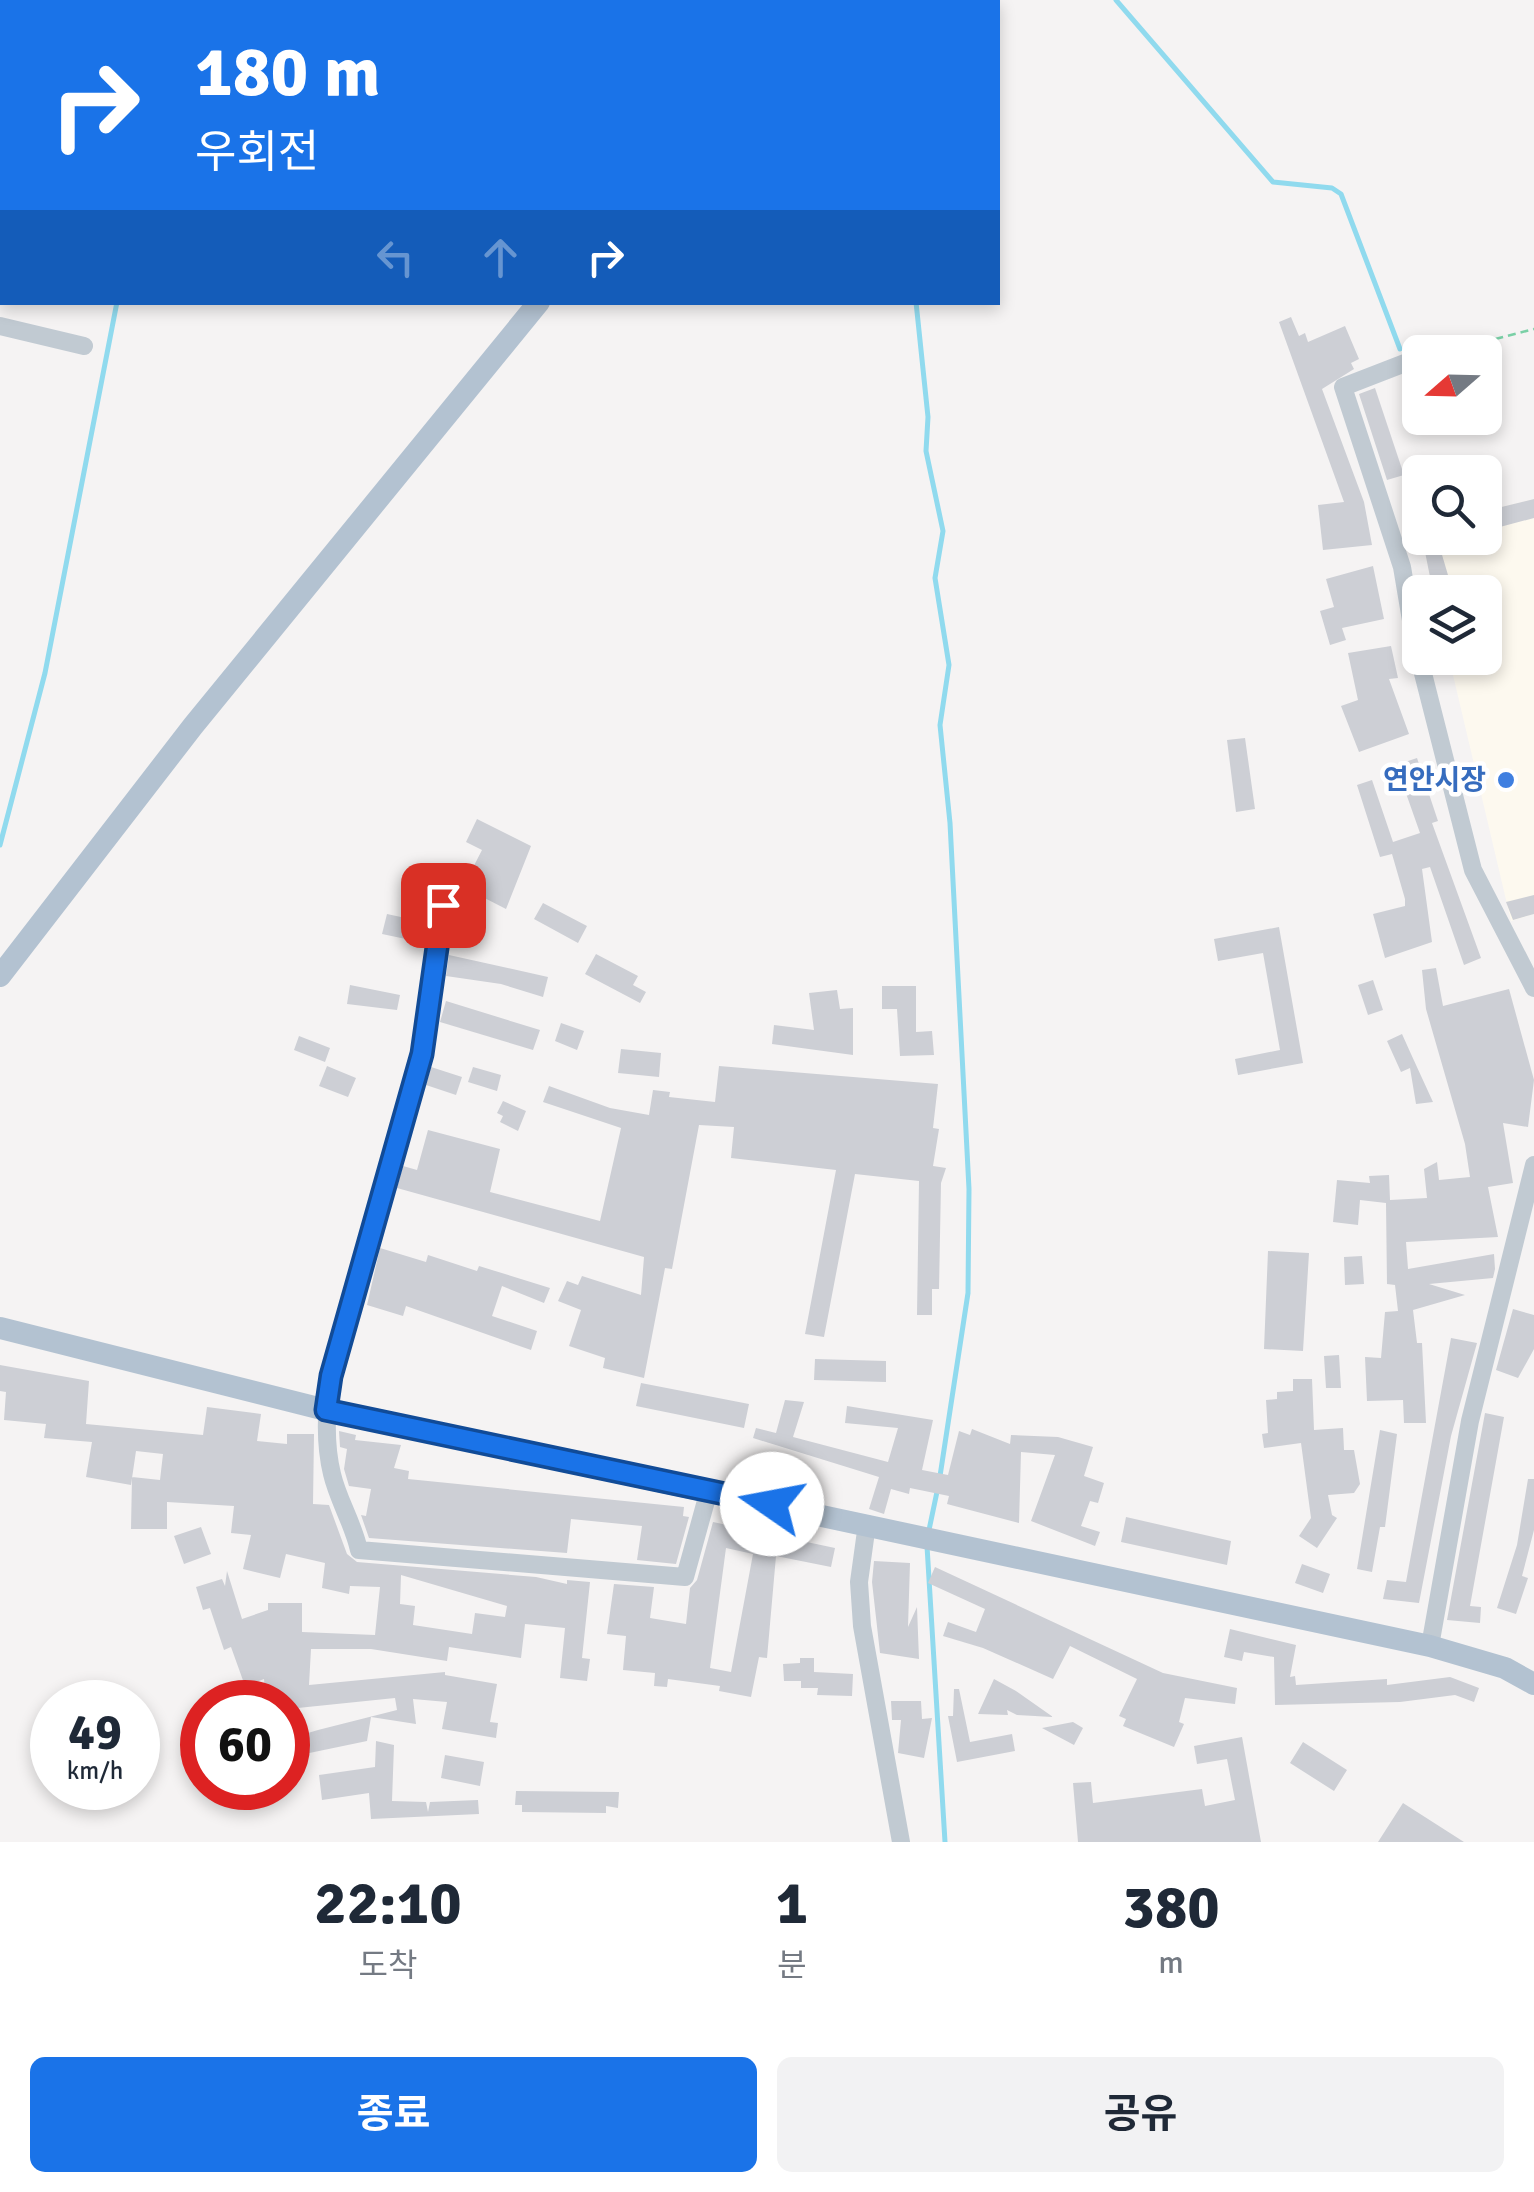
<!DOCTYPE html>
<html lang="ko">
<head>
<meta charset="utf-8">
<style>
	:root { --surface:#fff; --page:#f2f2f3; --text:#1f2937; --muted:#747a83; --accent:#1a73e8 }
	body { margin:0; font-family:Signika,"Noto Sans KR",sans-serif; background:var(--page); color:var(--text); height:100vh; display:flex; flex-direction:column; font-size:38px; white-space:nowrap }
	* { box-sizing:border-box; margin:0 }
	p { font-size:32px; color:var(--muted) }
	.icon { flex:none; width:55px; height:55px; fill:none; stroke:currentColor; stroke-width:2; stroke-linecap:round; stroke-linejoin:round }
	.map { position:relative; height:1842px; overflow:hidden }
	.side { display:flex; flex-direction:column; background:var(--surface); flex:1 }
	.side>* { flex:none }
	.hud { position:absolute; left:0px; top:0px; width:1000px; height:305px; box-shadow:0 5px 15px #0003; background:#1a73e8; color:#fff; overflow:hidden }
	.needle { width:65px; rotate:250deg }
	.fabs { position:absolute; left:1402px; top:335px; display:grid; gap:20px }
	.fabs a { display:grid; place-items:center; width:100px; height:100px; border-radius:15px; background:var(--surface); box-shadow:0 5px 15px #0003; font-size:50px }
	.speed { position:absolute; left:30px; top:1680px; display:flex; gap:20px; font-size:50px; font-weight:700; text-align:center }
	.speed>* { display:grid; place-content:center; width:130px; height:130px; border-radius:50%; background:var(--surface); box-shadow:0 5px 15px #0003; line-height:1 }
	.speed small { font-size:25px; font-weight:400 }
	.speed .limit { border:15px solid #d22; background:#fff; color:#111 }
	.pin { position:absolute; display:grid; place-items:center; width:85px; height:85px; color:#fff; margin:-42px; border-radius:20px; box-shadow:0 5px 15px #0006 }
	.me { position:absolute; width:110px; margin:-55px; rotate:282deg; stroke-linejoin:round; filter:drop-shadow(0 0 8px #0008) }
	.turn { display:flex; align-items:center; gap:35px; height:210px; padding:0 30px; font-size:45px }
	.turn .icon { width:130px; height:130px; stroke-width:2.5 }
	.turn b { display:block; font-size:70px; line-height:85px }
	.lanes { display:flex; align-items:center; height:95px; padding:0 30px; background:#0003; justify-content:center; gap:50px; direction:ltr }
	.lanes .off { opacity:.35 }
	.eta { display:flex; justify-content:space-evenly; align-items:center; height:170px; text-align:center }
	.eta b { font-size:60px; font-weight:700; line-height:70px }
	.action { display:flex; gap:20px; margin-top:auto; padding:20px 30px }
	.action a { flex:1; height:115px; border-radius:15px; background:var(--accent); color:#fff; font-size:40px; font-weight:700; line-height:115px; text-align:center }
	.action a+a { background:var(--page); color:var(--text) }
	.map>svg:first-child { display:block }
</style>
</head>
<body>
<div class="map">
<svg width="1534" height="1842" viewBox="0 0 1534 1842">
	<rect width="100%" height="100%" fill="#f5f3f3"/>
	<path fill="#fdf9ef" d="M 1534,499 L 1534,914 L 1511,921 L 1449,658 L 1485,658 L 1485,592 L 1433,592 L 1422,538 L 1485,538 L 1485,511 Z"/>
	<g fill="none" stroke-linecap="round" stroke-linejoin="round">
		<path stroke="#90daee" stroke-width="5" d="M 907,0 L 907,2
			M 1116,0 L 1273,182 L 1332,188 L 1341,194 L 1400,349
			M 170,2 L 170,0
			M 916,302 L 928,417 L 926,451 L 943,531 L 935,578 L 949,665 L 940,725 L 950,823 L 969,1189 L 968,1293 L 940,1476
			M 0,845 L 45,673 L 117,302
			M 929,1530 L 938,1487
			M 927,1546 L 945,1842"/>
	</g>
	<path fill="#cdcfd5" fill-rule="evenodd" d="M 1291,317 L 1299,336 L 1305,333 L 1308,342 L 1345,326 L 1359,359 L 1351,363 L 1354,369 L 1322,389 L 1364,502 L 1372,545 L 1323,550 L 1318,505 L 1344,502 L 1279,322 Z
		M 1375,388 L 1404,475 L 1387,480 L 1359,394 Z
		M 1534,499 L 1534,518 L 1485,531 L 1485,511 Z
		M 1440,548 L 1453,592 L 1433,592 L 1425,552 Z
		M 1373,566 L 1384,619 L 1342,628 L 1346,640 L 1330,645 L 1320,611 L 1334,607 L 1326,579 Z
		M 1391,646 L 1398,678 L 1389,679 L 1409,734 L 1359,752 L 1341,706 L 1358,700 L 1348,653 Z
		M 1245,738 L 1255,809 L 1236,812 L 1227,740 Z
		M 1417,758 L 1438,821 L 1432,823 L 1481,958 L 1464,965 L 1430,867 L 1422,869 L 1432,942 L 1385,958 L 1373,914 L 1405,906 L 1405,899 L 1392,854 L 1380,857 L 1357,785 L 1372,780 L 1393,842 L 1420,833 L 1396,765 Z
		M 477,819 L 531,846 L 506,909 L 463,887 L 482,850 L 466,842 Z
		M 1534,895 L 1534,914 L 1513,920 L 1506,902 Z
		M 543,903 L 587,926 L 578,943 L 534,919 Z
		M 387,914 L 424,922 L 420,942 L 382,934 Z
		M 1279,927 L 1303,1063 L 1238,1075 L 1235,1059 L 1280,1050 L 1263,953 L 1218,961 L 1214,939 Z
		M 596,954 L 638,976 L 633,985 L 646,992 L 640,1003 L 585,974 Z
		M 449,955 L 548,977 L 543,997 L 501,984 L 446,976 Z
		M 1436,968 L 1443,1006 L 1509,989 L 1534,1080 L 1528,1127 L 1503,1123 L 1513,1183 L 1488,1187 L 1498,1237 L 1406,1242 L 1408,1269 L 1494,1254 L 1495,1269 L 1493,1278 L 1429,1284 L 1465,1295 L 1413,1310 L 1417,1343 L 1422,1343 L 1426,1423 L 1404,1423 L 1403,1400 L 1367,1401 L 1365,1357 L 1381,1358 L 1385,1312 L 1398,1311 L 1395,1285 L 1387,1284 L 1386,1203 L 1360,1200 L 1358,1225 L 1333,1222 L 1337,1180 L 1370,1183 L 1369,1176 L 1389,1175 L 1390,1200 L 1427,1198 L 1424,1169 L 1437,1162 L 1439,1180 L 1470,1177 L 1465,1144 L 1426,1009 L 1422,970 Z
		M 1373,980 L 1383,1010 L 1368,1015 L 1358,985 Z
		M 350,985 L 400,995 L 397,1010 L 347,1004 Z
		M 882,986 L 916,986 L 916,1032 L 932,1031 L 934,1055 L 900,1056 L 897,1009 L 882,1009 Z
		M 837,990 L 840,1009 L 853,1008 L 853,1055 L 772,1044 L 774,1025 L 814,1030 L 809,993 Z
		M 446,1001 L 540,1030 L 533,1050 L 440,1022 Z
		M 561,1023 L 584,1031 L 577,1050 L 555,1041 Z
		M 1402,1034 L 1411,1054 L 1433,1102 L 1416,1104 L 1410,1068 L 1401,1072 L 1387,1041 Z
		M 299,1036 L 330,1048 L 325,1062 L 294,1050 Z
		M 621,1049 L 661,1053 L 659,1077 L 618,1073 Z
		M 327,1066 L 356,1078 L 348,1097 L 319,1086 Z
		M 719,1066 L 938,1084 L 933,1128 L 939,1129 L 933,1166 L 946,1168 L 941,1183 L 939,1289 L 932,1289 L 932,1315 L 917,1315 L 919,1181 L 855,1174 L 824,1337 L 805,1334 L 836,1170 L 731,1158 L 734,1127 L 699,1125 L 672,1269 L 665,1268 L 644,1378 L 603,1368 L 605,1358 L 569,1346 L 581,1310 L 558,1301 L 567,1281 L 578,1285 L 582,1276 L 641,1295 L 644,1257 L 397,1188 L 403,1166 L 417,1170 L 428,1130 L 500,1149 L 490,1192 L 600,1221 L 621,1128 L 543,1102 L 549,1086 L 610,1108 L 649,1115 L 653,1090 L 670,1092 L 669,1097 L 715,1102 Z
		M 431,1067 L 462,1077 L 456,1095 L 426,1085 Z
		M 473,1067 L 501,1075 L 497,1091 L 468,1082 Z
		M 503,1101 L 526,1111 L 518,1131 L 500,1122 L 503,1116 L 497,1113 Z
		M 380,1248 L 426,1262 L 428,1255 L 477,1271 L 479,1266 L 550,1288 L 544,1303 L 502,1286 L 492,1316 L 537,1331 L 531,1350 L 406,1306 L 403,1316 L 367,1305 Z
		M 1268,1251 L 1309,1253 L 1303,1351 L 1264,1349 Z
		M 1362,1256 L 1364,1284 L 1345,1285 L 1344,1257 Z
		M 1513,1309 L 1534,1315 L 1534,1349 L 1518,1378 L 1496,1370 Z
		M 1451,1338 L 1477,1343 L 1451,1436 L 1419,1603 L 1383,1599 L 1387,1580 L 1406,1582 Z
		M 1339,1355 L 1341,1388 L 1326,1388 L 1324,1356 Z
		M 815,1359 L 886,1361 L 886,1382 L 814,1380 Z
		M 0,1365 L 89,1381 L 86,1424 L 203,1435 L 207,1407 L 261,1414 L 257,1441 L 287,1444 L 287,1434 L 314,1434 L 313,1504 L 329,1505 L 347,1554 L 357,1562 L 536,1577 L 567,1584 L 567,1580 L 590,1582 L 582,1658 L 590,1659 L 587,1681 L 560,1678 L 565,1628 L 525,1624 L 521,1658 L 449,1647 L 447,1661 L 371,1649 L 311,1649 L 309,1685 L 445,1672 L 445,1675 L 497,1684 L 490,1722 L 498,1723 L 496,1738 L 442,1729 L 447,1702 L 413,1699 L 416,1724 L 371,1717 L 367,1741 L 295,1756 L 291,1738 L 318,1730 L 397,1710 L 395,1698 L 288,1709 L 288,1702 L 266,1702 L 264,1679 L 245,1686 L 231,1647 L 224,1650 L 210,1608 L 203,1610 L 196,1587 L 222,1579 L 225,1586 L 227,1571 L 242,1619 L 268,1610 L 268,1603 L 302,1603 L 302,1632 L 375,1635 L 380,1587 L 350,1586 L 349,1594 L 322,1588 L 325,1563 L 286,1554 L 280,1578 L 243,1569 L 251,1535 L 231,1533 L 234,1506 L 167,1502 L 167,1529 L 131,1529 L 132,1477 L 160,1480 L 163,1454 L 136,1451 L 131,1485 L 86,1477 L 92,1442 L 44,1438 L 46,1424 L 4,1420 L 6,1392 L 0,1391 ZM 401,1575 L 507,1606 L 505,1617 L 475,1613 L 472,1634 L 413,1625 L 415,1606 L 400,1604 Z
		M 1293,1379 L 1312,1379 L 1314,1430 L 1343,1428 L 1344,1450 L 1354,1450 L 1360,1484 L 1354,1493 L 1328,1495 L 1332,1515 L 1337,1518 L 1317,1548 L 1299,1536 L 1311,1518 L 1301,1443 L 1264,1448 L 1262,1434 L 1268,1433 L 1266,1400 L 1277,1399 L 1277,1392 L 1293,1391 Z
		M 641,1383 L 749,1404 L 744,1428 L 636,1406 Z
		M 785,1400 L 804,1402 L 793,1437 L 888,1462 L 898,1428 L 845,1423 L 847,1406 L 933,1420 L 922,1470 L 948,1475 L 959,1431 L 970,1435 L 972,1429 L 1010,1444 L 1011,1435 L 1058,1437 L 1093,1447 L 1084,1476 L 1104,1483 L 1098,1503 L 1090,1501 L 1081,1526 L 1100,1532 L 1095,1546 L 1031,1521 L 1055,1455 L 1021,1452 L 1019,1523 L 947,1504 L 949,1496 L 910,1488 L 909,1494 L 891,1489 L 884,1514 L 869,1509 L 879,1477 L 753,1438 L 756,1428 L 776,1433 Z
		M 1485,1413 L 1504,1417 L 1470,1606 L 1481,1607 L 1480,1623 L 1447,1620 Z
		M 1380,1430 L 1397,1434 L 1385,1527 L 1380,1527 L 1372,1572 L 1357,1569 Z
		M 339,1431 L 356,1435 L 355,1440 L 401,1445 L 394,1468 L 409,1471 L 408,1479 L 684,1507 L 683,1516 L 689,1517 L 676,1564 L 637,1560 L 642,1526 L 571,1519 L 567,1553 L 369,1538 L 361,1515 L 366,1516 L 371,1489 L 349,1486 L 344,1469 L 347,1449 L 340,1447 Z
		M 1528,1479 L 1534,1479 L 1534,1530 L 1522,1576 L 1528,1578 L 1516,1614 L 1497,1608 L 1517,1545 Z
		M 1126,1517 L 1231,1541 L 1227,1565 L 1121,1542 Z
		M 713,1522 L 835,1548 L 831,1567 L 776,1556 L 767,1658 L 759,1657 L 751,1697 L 719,1691 L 720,1686 L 668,1679 L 667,1687 L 654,1686 L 655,1673 L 623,1670 L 626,1636 L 607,1634 L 614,1584 L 654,1587 L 650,1618 L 686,1624 L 690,1588 L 697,1580 ZM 726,1548 L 753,1554 L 731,1672 L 710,1668 Z
		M 201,1527 L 211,1554 L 184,1564 L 174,1536 Z
		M 874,1561 L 910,1563 L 908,1627 L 917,1607 L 919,1659 L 880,1653 L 872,1582 Z
		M 1302,1564 L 1330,1574 L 1323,1593 L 1295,1583 Z
		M 935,1567 L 1163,1673 L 1237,1688 L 1235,1704 L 1185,1698 L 1179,1722 L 1184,1724 L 1174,1747 L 1123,1726 L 1126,1719 L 1119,1716 L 1137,1679 L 1070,1646 L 1053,1679 L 983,1648 L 943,1636 L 948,1622 L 976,1632 L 985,1609 L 928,1583 Z
		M 1230,1629 L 1296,1645 L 1290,1677 L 1295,1676 L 1296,1685 L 1387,1679 L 1387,1685 L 1450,1677 L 1479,1688 L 1474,1702 L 1455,1695 L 1400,1702 L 1275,1705 L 1274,1657 L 1244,1652 L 1242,1661 L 1224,1657 Z
		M 800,1658 L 814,1658 L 814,1672 L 853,1674 L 852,1696 L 817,1695 L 818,1688 L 801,1688 L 801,1681 L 784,1681 L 783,1664 L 800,1663 Z
		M 994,1679 L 1016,1691 L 1053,1717 L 1017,1715 L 1007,1710 L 1008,1715 L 978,1714 Z
		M 954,1689 L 959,1689 L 970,1742 L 1012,1734 L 1015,1751 L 957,1762 L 948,1716 L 953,1716 Z
		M 891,1701 L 921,1701 L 922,1719 L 932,1718 L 924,1758 L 898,1753 L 901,1720 L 892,1720 Z
		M 1073,1722 L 1083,1728 L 1074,1745 L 1042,1728 Z
		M 1242,1737 L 1261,1842 L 1078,1842 L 1073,1783 L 1091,1782 L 1093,1803 L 1202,1789 L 1205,1806 L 1235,1800 L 1227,1759 L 1197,1764 L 1194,1746 Z
		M 376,1741 L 394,1745 L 392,1801 L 426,1802 L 428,1812 L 430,1802 L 478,1800 L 479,1814 L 371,1819 L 369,1793 L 322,1800 L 319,1775 L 375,1767 Z
		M 1303,1742 L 1347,1770 L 1334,1791 L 1290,1763 Z
		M 445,1755 L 484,1762 L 480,1786 L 441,1778 Z
		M 516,1791 L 619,1792 L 618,1808 L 606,1806 L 606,1813 L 522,1812 L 522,1805 L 515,1805 Z
		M 1403,1803 L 1464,1842 L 1378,1842 Z"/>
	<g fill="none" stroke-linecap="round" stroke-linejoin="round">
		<path stroke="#7ad0a6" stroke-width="2.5" stroke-dasharray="8 5" stroke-linecap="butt" d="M 1445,352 L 1534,329"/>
		<path stroke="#c1cad2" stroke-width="18" d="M 0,326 L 84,346
			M 1405,363 L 1343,387 L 1402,567 L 1414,638 L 1473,870 L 1534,988
			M 443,905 L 422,1054 L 331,1377 C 326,1409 324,1441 332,1474 C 338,1500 353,1523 359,1550 L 685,1577 L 709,1490
			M 867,1524 L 859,1582 L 862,1626 L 901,1842
			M 1430,1646 L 1470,1421 L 1534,1165"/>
		<path stroke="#b3c2d1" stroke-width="22" d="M 784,2 L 786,0
			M 0,976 L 193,726 L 539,302
			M 0,1328 L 326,1410 L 1430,1646 L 1505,1668 L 1534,1684"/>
	</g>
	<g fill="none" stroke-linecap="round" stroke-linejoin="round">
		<g stroke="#114b97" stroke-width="25">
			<path id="route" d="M 443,905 L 422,1054 L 331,1376 L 326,1410 L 772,1504"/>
		</g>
		<use href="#route" stroke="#1a73e8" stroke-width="18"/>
	</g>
	<circle fill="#3f7fe0" stroke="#fff" stroke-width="4" cx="1506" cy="780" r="10"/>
	<g text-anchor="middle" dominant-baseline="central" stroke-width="9" stroke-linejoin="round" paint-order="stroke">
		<g font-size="28" font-weight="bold" fill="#366cbe" stroke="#fff" text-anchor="end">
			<text x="1486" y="780">연안시장</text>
		</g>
	</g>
</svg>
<div class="fabs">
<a><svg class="needle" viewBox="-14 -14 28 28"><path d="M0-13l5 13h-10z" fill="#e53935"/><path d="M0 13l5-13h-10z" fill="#747a83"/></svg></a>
<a><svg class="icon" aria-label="search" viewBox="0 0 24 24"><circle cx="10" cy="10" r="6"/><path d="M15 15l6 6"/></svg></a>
<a><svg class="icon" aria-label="layers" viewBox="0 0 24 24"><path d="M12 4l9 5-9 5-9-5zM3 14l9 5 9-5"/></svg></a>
</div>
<div class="speed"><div>49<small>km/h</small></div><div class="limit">60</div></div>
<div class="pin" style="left:443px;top:905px;background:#d93025"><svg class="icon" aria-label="arrive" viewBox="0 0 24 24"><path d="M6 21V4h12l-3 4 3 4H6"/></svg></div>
<svg class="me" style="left:772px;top:1504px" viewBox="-20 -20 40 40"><circle r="19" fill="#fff"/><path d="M0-13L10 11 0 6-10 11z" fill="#1a73e8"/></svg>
<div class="hud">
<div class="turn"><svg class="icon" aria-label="right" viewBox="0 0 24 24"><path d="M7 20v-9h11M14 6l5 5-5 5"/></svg><div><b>180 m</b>우회전</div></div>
<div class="lanes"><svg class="icon off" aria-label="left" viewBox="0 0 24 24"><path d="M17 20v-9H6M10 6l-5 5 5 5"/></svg><svg class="icon off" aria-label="ahead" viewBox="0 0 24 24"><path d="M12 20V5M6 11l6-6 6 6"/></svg><svg class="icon" aria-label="right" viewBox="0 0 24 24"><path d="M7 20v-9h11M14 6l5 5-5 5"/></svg></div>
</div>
</div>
<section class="side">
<div class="eta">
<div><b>22:10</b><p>도착</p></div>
<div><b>1</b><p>분</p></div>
<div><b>380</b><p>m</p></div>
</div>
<div class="action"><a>종료</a><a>공유</a></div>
</section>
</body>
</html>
